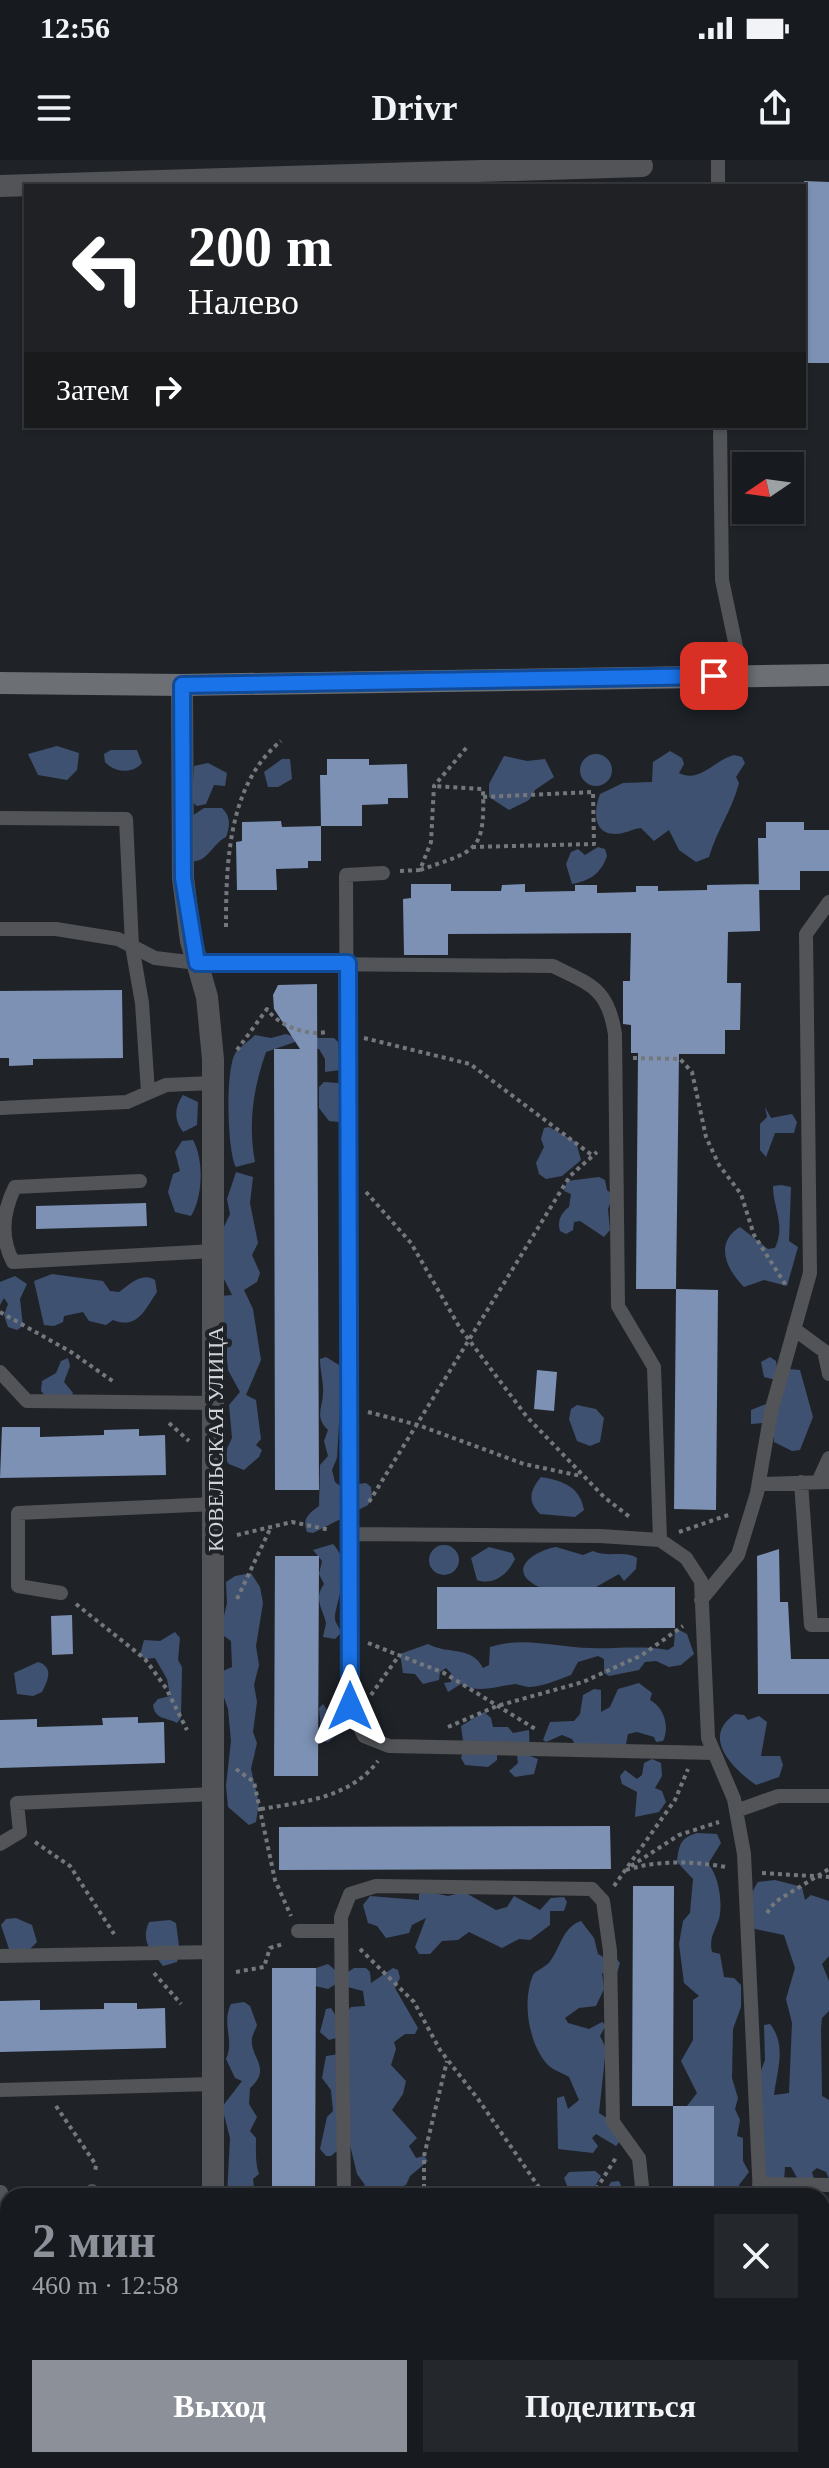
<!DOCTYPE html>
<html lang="ru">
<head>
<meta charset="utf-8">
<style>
	:root { --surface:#171a1e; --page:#24272b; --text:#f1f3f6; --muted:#9ea1a4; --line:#36383c; --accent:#8c9099 }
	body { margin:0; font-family:"Times New Roman",serif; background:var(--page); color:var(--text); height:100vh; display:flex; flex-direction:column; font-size:30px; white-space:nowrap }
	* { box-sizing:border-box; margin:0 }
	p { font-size:26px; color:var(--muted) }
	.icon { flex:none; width:44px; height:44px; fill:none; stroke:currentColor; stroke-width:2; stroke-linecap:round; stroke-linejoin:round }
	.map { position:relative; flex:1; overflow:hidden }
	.sheet { position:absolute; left:0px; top:2028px; width:830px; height:280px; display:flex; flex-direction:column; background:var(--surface); border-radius:24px 24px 0 0; box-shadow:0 2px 6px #0004,0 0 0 2px var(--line) }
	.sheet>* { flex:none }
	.banner { position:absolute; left:24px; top:24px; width:782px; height:244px; border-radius:0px; box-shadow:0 2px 6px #0004,0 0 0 2px var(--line); background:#202124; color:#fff; overflow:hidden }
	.needle { width:52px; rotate:257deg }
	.fabs { position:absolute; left:732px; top:292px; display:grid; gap:16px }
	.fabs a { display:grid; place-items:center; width:72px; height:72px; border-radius:0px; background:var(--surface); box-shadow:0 2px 6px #0004,0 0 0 2px var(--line); font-size:40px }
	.pin { position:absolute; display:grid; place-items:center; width:68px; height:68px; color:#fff; margin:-34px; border-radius:16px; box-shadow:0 4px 12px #0006 }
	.me { position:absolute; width:88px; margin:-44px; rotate:0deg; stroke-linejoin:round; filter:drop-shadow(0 0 6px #0008) }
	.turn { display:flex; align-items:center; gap:28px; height:168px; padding:0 32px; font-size:36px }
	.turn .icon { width:104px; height:104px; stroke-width:2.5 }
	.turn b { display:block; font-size:56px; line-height:68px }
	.then { display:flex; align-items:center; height:76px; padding:0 32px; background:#0003; gap:16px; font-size:30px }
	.round { display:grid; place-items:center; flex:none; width:84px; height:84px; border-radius:0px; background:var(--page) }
	.overview { display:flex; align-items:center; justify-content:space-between; height:136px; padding:0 32px }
	h1 { font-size:48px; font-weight:800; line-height:60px; color:var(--accent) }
	.action { display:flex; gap:16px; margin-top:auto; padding:16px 32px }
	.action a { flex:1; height:92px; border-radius:0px; background:var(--accent); color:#fff; font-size:32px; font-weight:800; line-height:92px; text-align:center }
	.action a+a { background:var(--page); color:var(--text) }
	.status { display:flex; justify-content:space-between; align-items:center; height:56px; padding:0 40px; background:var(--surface); direction:ltr }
	.status svg { height:22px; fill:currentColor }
	header { display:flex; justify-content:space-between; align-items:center; height:104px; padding:0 32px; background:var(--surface); font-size:36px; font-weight:800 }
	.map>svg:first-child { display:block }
</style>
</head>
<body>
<div class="status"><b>12:56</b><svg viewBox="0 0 49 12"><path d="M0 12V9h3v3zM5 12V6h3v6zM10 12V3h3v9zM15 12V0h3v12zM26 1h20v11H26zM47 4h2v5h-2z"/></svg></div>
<header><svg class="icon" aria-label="menu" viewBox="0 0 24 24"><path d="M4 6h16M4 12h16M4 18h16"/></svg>Drivr<svg class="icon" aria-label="share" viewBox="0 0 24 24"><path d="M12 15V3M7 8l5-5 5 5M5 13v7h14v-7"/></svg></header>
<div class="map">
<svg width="829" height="2308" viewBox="0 0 829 2308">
	<rect width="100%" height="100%" fill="#1f2328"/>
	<path fill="#3f5170" d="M 57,586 L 79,593 L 77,610 L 67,620 L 38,615 L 28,594 Z
		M 111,590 L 137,590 L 142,603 C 132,615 114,612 105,602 L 104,594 Z
		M 670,591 L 682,598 L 684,604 L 679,613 C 699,624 716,599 734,595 L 742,597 L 745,603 L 736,617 L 739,623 C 732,650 717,670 709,697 L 696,702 L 679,690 L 669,670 L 654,681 L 641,668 C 632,669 625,674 615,674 C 592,674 594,649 600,634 L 623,623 L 652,622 L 653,602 Z
		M580 610a16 16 0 1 1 32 0a16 16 0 1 1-32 0Z
		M 504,596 L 527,601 L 545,599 L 554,617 L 535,630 L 529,640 L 509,650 L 489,637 L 489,624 Z
		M 282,599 L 290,599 L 292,619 L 278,627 L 268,627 L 264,612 Z
		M 208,603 L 227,613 L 225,626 L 214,625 L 206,644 L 197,646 L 192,642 L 194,606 Z
		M 204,648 L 222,648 C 231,657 230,666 226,677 C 213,683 207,703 192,701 L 189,658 Z
		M 598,687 L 605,689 L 607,696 C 601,714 589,721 572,724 L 566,704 L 571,692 L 578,689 L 585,695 Z
		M 286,874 L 295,877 L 295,882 L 266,892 C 253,929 248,964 255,1002 L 236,1007 C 227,992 225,907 236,892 C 240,887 249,881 255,875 L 271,878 Z
		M 308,878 L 334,878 L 338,882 L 340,910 L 325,912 L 325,899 L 319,889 L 313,889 Z
		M 324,922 L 338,923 L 343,929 L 344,956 L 339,962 L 329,961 L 319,948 L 319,927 Z
		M 183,935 L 198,942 L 197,965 L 183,972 C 174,960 174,948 183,935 Z
		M 765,947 L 771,958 L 792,954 L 797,962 L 794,973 L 775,973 L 766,997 L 760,990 L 760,964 L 767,957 Z
		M 549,967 L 576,982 L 581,1000 L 562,1016 L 546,1019 L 539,1014 L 536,1003 L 544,987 L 541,979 L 544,968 Z
		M 193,980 C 204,999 203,1037 191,1056 L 175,1052 L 168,1032 L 173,1014 L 180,1011 L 175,992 L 182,981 Z
		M 236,1012 L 253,1017 L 250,1043 L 258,1083 L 252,1095 L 260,1113 L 257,1122 L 244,1130 L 253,1149 L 261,1200 L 246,1235 L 256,1240 L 261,1279 L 256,1285 L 262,1290 L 259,1297 L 244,1310 L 229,1304 L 223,1297 L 232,1278 L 229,1245 L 240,1232 L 228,1210 L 221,1136 L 232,1135 L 224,1119 L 222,1071 L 230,1054 L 227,1039 Z
		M 599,1017 L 605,1020 L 607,1030 L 613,1035 L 608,1049 L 610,1070 L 604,1077 L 580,1061 L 574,1062 L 573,1070 L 566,1074 L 560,1071 C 557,1061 561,1053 569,1047 L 571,1034 L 564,1031 L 567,1021 Z
		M 781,1025 L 791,1027 L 789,1081 L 798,1087 L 787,1126 L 764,1120 L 744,1127 C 726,1109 714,1083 740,1067 L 768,1089 L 775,1088 C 786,1065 773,1048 773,1026 Z
		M 52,1114 L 103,1121 L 110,1131 L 119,1132 C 131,1124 141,1112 155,1120 L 157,1132 C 145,1149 138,1170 113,1160 L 106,1165 L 89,1161 L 83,1152 L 64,1156 L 63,1162 L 54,1166 L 44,1165 L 34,1121 Z
		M 15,1116 L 27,1124 L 20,1139 L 23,1166 L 17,1170 L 8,1167 L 4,1155 L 8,1144 L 4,1138 L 0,1145 L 0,1122 Z
		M 326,1197 L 339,1205 L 342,1212 L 337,1298 L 332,1310 L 335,1322 L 340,1326 L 366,1323 L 371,1327 L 372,1338 L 368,1345 L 313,1373 L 307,1372 C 302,1359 308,1354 319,1346 L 320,1305 L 328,1296 L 324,1281 L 328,1270 C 314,1257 323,1247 323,1233 C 324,1224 320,1210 320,1199 Z
		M 770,1197 L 776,1201 L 777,1208 L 800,1210 L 813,1257 L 800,1290 L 792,1291 L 774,1282 L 774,1272 L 763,1263 L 751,1264 L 751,1250 L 766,1244 L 776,1220 L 764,1217 L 761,1202 Z
		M 68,1198 L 70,1206 L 64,1222 L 73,1233 L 70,1242 L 50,1241 L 41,1231 L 42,1221 L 56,1213 L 61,1201 Z
		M 577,1245 L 596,1249 L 604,1258 L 600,1282 L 590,1286 L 577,1281 L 569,1259 L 571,1249 Z
		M 541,1317 C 564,1321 580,1327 584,1350 L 575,1357 L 540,1354 C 527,1341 530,1330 541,1317 Z
		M 333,1384 C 352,1404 339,1432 335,1455 C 334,1463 339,1465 341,1473 L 335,1479 L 323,1477 L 326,1463 C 323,1449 313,1439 324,1424 L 319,1414 L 322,1401 L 313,1390 Z
		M429 1400a15 15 0 1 1 30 0a15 15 0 1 1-30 0Z
		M 489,1387 L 512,1393 L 515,1399 C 508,1414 494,1426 477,1420 L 471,1398 Z
		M 556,1387 L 583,1395 L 593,1391 C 608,1398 624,1390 637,1398 L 636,1409 L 624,1421 L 619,1414 L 596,1427 L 539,1427 C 505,1411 533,1391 556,1387 Z
		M 251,1413 L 260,1427 L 263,1443 L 256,1486 L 259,1505 L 254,1525 L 257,1542 L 253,1572 L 257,1583 L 251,1609 L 259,1643 L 256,1662 L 249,1665 L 228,1647 L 226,1626 L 231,1581 L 228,1549 L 219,1523 L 223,1511 L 232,1507 L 231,1481 L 220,1473 L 227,1443 L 226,1422 L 235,1416 Z
		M 675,1468 L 687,1474 L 694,1494 L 681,1505 L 669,1507 L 656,1501 L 645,1502 L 639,1510 L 609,1516 L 604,1513 L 604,1499 L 598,1496 L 578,1502 L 571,1515 C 557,1520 542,1527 528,1527 C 527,1527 516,1524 516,1524 C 497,1526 478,1534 461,1524 L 448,1532 L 444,1523 L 451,1522 L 451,1513 L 446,1508 L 440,1512 L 439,1520 L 423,1524 L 415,1514 L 403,1513 L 400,1494 L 428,1484 C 448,1495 471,1485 483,1508 L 489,1505 L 490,1487 C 524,1476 557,1488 591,1488 C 617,1489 642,1485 668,1490 L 674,1486 Z
		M 175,1472 L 180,1478 L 178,1500 L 182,1507 L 181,1558 L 177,1563 C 166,1557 155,1560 153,1545 L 158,1539 L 170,1536 L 167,1519 L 155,1498 L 145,1499 L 140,1495 L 144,1480 L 160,1481 Z
		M 38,1502 C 54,1507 48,1520 42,1532 L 33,1536 L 17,1534 L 14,1513 Z
		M 639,1523 L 652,1533 L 650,1540 C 664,1547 670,1567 663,1581 L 656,1582 L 654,1577 L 637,1572 L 628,1574 L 626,1584 L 578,1590 L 572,1579 L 562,1575 L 546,1582 L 543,1580 L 550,1562 L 574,1561 L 580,1554 L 583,1535 L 594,1529 L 601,1530 L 601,1552 L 610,1547 L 618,1529 Z
		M 323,1544 L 342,1571 L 328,1582 L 322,1581 L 319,1548 Z
		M 484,1552 L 491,1558 L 493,1567 L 508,1567 L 513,1573 L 529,1570 L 530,1596 L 538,1599 L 534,1614 L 515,1617 L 509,1611 L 518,1603 L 517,1595 L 497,1588 L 497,1600 L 488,1607 L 465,1605 L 461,1598 L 464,1588 L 461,1566 Z
		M 735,1554 L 744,1555 L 748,1560 L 759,1556 L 767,1562 L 761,1596 L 780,1596 L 783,1605 L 779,1617 L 756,1625 C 734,1609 700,1578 735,1554 Z
		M 652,1599 L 661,1603 L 662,1616 L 655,1628 L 662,1631 L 666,1642 L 659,1652 L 635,1657 L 637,1632 L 622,1624 L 620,1616 L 625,1610 L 637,1619 L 642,1615 L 644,1603 Z
		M 697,1673 L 717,1674 L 721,1683 L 708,1704 C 718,1714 722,1739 720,1754 C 718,1768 708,1776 712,1792 L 720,1794 L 724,1817 L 734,1818 L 741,1825 L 741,1847 L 733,1869 L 732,1918 L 738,1938 L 735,1949 L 740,1960 L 737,1976 L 743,1978 L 743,2001 L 749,2012 L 739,2025 L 739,2036 L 716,2036 L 714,2032 L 714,1946 L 687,1946 L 697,1933 L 681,1901 L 693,1880 L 693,1840 L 699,1836 L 684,1823 L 679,1784 L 683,1761 L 690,1753 L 693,1719 L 677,1702 C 679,1685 680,1678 697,1673 Z
		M 775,1720 L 802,1727 L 805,1740 L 811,1735 L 829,1741 L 829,1796 L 822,1804 L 829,1821 L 829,1851 L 822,1858 L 821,1868 L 822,1936 L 829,1940 L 829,2019 L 826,2012 L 817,2008 L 812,2012 L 814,2019 L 801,2025 L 791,2007 L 785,2007 L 784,2021 L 777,2032 L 771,2033 L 765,2024 L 755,1926 L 765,1900 L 764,1865 L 770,1864 C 787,1885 777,1911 774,1935 L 789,1933 L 792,1863 L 786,1839 L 795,1808 L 784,1775 L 755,1769 C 748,1752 747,1738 758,1722 Z
		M 424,1731 L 448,1736 L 464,1732 L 496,1750 L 507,1747 L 514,1736 L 540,1750 L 551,1738 L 564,1737 L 567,1742 L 564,1751 L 550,1751 L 550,1765 L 530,1780 L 519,1779 L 502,1788 L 469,1772 L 458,1780 L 442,1781 L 430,1794 L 419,1794 L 415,1787 L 426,1758 L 412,1765 L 409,1773 L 386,1778 L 377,1766 L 368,1763 L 363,1745 L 370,1736 L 419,1740 L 419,1734 Z
		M 16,1758 L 32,1765 L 37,1782 L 29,1790 L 9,1789 L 1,1765 L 6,1759 Z
		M 170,1760 L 176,1763 L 180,1794 L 177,1802 L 163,1806 C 152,1791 140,1783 149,1762 Z
		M 581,1761 L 594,1778 L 598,1794 L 605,1798 L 615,1797 L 620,1803 L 616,1817 L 602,1813 L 604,1829 L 596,1846 L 579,1848 L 565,1858 L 568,1863 L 589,1869 L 602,1862 L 606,1865 L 600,1876 L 606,1888 L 599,1953 L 628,1971 L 616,1986 L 596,1974 L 592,1978 L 598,1986 L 593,1993 L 558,1989 L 557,1938 L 564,1936 L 568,1949 L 579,1940 L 569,1917 C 563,1913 552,1910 547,1904 C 528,1882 522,1841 533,1815 C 536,1810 547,1807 551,1800 C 561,1786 563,1767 581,1761 Z
		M 328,1804 L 342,1816 L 354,1808 L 366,1808 L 370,1812 L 371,1823 L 393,1808 L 398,1810 L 400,1818 L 395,1828 L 418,1868 L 415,1874 L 405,1874 L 394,1882 L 396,1889 L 391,1905 L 406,1921 L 403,1934 L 392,1950 L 417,1978 L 409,1986 L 416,1998 L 424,1996 L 428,2001 L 410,2016 L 406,2025 L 383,2032 L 381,2036 L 349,2036 L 365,2025 L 357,2014 L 349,1981 L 331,1996 L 326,1996 L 320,1989 L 327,1957 L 333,1951 L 331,1930 L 322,1918 L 326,1896 L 339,1894 L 343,1876 L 329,1880 L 320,1872 L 326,1849 L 331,1848 L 339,1861 L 351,1847 L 365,1846 L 363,1831 L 336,1824 L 328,1829 L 315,1826 L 316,1808 Z
		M 244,1842 L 250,1846 L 257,1865 C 256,1869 253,1873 252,1878 C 249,1897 273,1908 250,1928 L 249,1944 L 257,1957 L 250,1971 L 256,1978 C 256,1990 255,2003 259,2014 L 253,2019 L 255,2036 L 227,2036 L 230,1978 L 222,1947 L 242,1921 L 235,1918 L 226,1899 C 235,1880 221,1864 231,1844 Z
		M 595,2011 L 601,2016 L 594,2028 L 597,2034 L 604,2034 L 611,2022 L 619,2021 L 625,2034 L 633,2032 L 636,2036 L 571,2036 L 564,2018 L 569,2012 Z
		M 829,2043 L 829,2204 L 822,2203 L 822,2059 Z"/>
	<path fill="#7c91b3" d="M 804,21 L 829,22 L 829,203 L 804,203 Z
		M 327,599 L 369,599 L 369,605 L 407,604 L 408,638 L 388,638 L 388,644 L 362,645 L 362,666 L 321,666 L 320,615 L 327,615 Z
		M 281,661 L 282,667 L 321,666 L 321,701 L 308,701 L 308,708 L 276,709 L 277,730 L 237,730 L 236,682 L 242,681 L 242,662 Z
		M 766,662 L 804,662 L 804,670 L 829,670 L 829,711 L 800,711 L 800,730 L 759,730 L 758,678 L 766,678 Z
		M 411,724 L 451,724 L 451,731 L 501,731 L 502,725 L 525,724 L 525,732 L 575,731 L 575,725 L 597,725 L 597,733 L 636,732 L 636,726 L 658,726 L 658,731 L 707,730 L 707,725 L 759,724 L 760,771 L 728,772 L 727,823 L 741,823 L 740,870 L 725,870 L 725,894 L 679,894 L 676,1129 L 636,1129 L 638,893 L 631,893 L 631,865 L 623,864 L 623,821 L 630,821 L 631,773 L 448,774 L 448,795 L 404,795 L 403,739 L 411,738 Z
		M 317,824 L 319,1330 L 275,1330 L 274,889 L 300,889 L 274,849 L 273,835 L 278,825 Z
		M 122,830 L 123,898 L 33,899 L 33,905 L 9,906 L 9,898 L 0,898 L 0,831 Z
		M 146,1043 L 147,1066 L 36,1069 L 36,1046 Z
		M 676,1129 L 718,1130 L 716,1350 L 674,1349 Z
		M 537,1210 L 557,1212 L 554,1251 L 534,1249 Z
		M 2,1267 L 40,1267 L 40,1277 L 104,1275 L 104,1270 L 139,1269 L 139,1276 L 165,1275 L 166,1315 L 0,1318 Z
		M 779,1389 L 780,1442 L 788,1442 L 791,1499 L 829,1499 L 829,1534 L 758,1534 L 757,1396 Z
		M 275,1396 L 319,1396 L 318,1616 L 274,1616 Z
		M 437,1427 L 675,1427 L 675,1468 L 437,1469 Z
		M 72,1455 L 73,1494 L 52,1495 L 51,1456 Z
		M 138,1557 L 138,1563 L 164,1562 L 165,1603 L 0,1608 L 0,1560 L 37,1559 L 37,1567 L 103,1565 L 102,1558 Z
		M 610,1666 L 611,1709 L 279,1710 L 279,1667 Z
		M 633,1726 L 674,1726 L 673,1946 L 632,1946 Z
		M 272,1808 L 316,1808 L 315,2036 L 272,2036 Z
		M 40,1840 L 40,1850 L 104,1849 L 104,1843 L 137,1843 L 137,1849 L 165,1848 L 166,1888 L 0,1892 L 0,1841 Z
		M 673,1946 L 714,1946 L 714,2036 L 673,2036 Z"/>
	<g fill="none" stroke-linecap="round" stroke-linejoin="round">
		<path stroke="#74787c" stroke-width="4" stroke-dasharray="4 4" stroke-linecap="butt" d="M 472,687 L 594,684 L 593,632 L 483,637
			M 420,710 C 477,690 485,693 483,629 L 434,626
			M 400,711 L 420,710 L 431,682 L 434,626 L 467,587
			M 226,767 C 226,703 228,624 281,581
			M 364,878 L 470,904 L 593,996
			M 237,890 L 267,849 C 279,866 306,876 327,872
			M 633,898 L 680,899 L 692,912 L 706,977 L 719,1005 L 741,1034 L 754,1075 L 787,1127
			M 366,1032 L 411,1083 L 460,1168 L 527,1257 L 604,1337 L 631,1358
			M 0,1152 L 71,1192 L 114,1222
			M 368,1252 L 418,1265 L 524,1304 L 581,1316
			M 169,1263 L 189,1281
			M 369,1342 L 570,1016 L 597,992
			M 679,1372 L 731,1354
			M 237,1375 L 292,1362 L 330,1370
			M 237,1439 L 270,1369
			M 76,1444 L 145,1499 L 166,1528 L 187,1570
			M 368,1483 L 444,1513 L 537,1570
			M 371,1535 L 400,1494
			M 448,1567 L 497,1546 L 583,1522 L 642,1495 L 683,1466
			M 236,1609 L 254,1622 L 275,1720 L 291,1756
			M 261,1649 C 303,1642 350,1638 378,1601
			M 35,1682 L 70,1706 L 114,1774
			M 631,1706 L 679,1675 L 719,1662
			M 626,1710 C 659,1700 692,1701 726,1707
			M 762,1713 L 829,1717
			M 614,1726 L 675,1640 L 688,1609
			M 767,1753 L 775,1742 L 829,1709
			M 360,1789 L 414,1842 L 440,1890 L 478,1939 L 545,2036
			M 236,1812 L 264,1807 L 270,1788 L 283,1784
			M 154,1813 L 181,1844
			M 56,1946 L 96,2005 L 95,2013
			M 424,2036 L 424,1996 L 447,1901
			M 592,2036 L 617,1996"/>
		<path stroke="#525457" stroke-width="14" d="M 718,0 L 718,26
			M 720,266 L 722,420 L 742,515
			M 0,658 L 126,659 L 132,786 L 142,843 L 148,932
			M 383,713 L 346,715 L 350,1546 L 364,1576 L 389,1586 L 714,1593
			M 0,769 L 56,769 L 118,779 L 155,798 L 197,803 L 553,806 C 591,825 608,828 615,874 L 618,1146 L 654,1207 L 660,1380 L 686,1398 L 701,1421 L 708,1578 L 734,1639 L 744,1694 L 760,2036
			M 0,948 L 127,942 L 166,925 L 213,923
			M 140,1021 L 15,1027 C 3,1051 0,1077 13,1102 L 214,1091
			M 794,1169 L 824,1191 L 829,1214
			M 0,1212 L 27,1241 L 215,1243
			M 801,1322 L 811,1465 L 829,1465
			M 818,1322 L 829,1298
			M 759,1324 L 829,1322
			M 349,1374 L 600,1376 L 660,1380
			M 61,1433 L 18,1426 L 18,1353 L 215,1344
			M 701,1440 L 738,1395 L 757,1333 L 771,1252 L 810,1113 L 806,774 L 829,742
			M 736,1651 L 778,1636 L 829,1636
			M 0,1684 L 20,1672 L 17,1643 L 214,1634
			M 298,1771 L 341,1771
			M 0,1796 L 214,1792
			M 0,1930 L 213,1924
			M 759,2024 L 829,2025
			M 92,2031 L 92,2036
			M 1,2032 L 2,2082
			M 344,2036 L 341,1757 L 350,1734 L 376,1726 L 592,1729 L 603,1741 L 610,1791 L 613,1962 L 639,1998 L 643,2036
			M 822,2203 L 829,2213
			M 822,2255 L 829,2256
			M 0,2268 L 8,2268"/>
		<path stroke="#525457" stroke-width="22" d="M 0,26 L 642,6
			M 182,525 L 183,718 L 191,781 L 207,837 L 213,899 L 213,2036
			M 147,2308 L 148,2300"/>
		<path stroke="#6c6f74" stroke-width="22" d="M 0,523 L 182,525 L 829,515"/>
	</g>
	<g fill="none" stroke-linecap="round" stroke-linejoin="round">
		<g stroke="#114b97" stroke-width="20">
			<path id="route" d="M 350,1546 L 348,803 L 197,803 L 183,718 L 182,525 L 714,516"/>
		</g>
		<use href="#route" stroke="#1a73e8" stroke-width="14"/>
	</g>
	<g text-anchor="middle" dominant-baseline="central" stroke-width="8" stroke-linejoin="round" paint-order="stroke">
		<g font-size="22" fill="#d1d3d7" stroke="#1f2328">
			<text transform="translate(215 1279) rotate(-90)">КОВЕЛЬСКАЯ УЛИЦА</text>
		</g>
	</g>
</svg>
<div class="fabs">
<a><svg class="needle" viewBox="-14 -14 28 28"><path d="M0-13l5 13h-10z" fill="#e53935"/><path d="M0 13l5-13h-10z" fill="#9ea1a4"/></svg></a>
</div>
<div class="pin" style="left:714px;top:516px;background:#d93025"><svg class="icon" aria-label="arrive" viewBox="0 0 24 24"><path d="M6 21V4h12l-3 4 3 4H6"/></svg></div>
<svg class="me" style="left:350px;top:1546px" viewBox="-20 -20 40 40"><path d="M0-17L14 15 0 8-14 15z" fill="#1a73e8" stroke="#fff" stroke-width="4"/></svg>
<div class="banner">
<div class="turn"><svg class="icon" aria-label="left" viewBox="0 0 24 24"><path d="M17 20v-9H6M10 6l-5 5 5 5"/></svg><div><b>200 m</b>Налево</div></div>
<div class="then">Затем<svg class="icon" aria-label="right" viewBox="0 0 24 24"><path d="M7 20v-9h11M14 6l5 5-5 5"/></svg></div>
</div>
<section class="sheet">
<div class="overview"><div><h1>2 мин</h1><p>460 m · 12:58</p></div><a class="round"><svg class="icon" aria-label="close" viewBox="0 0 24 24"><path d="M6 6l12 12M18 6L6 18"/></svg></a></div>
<div class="action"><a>Выход</a><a>Поделиться</a></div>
</section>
</div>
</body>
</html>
